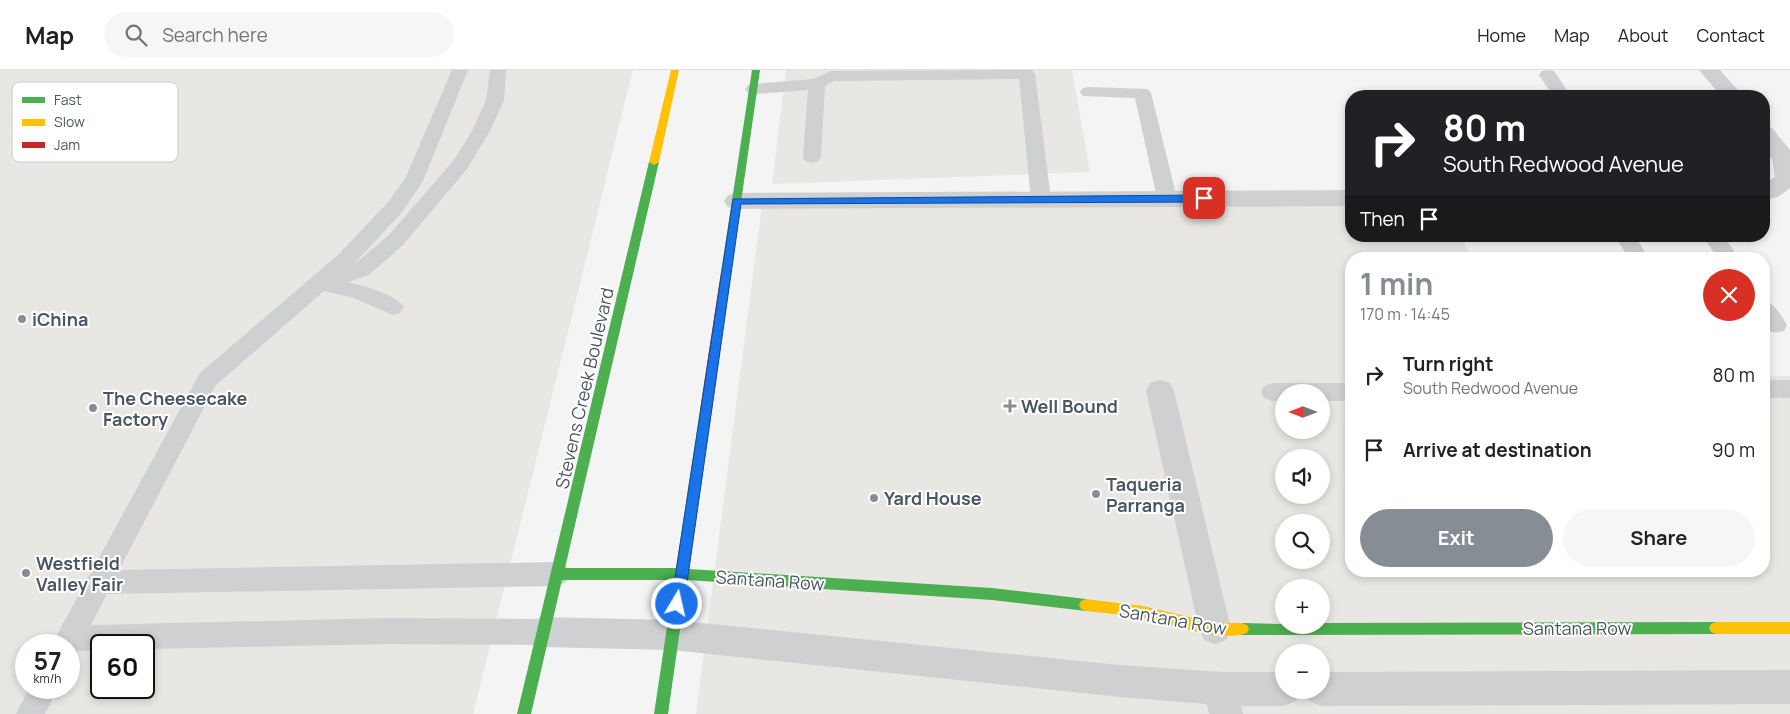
<!DOCTYPE html>
<html lang="en">
<head>
<meta charset="utf-8">
<style>
	:root { --surface:#fff; --page:#f6f6f6; --text:#222; --muted:#767676; --line:#e0e0e0; --accent:#868d94 }
	body { margin:0; font-family:Manrope,sans-serif; background:var(--page); color:var(--text); height:100vh; display:flex; flex-direction:column; font-size:19px; white-space:nowrap }
	* { box-sizing:border-box; margin:0 }
	p { font-size:16px; color:var(--muted) }
	.icon { flex:none; width:28px; height:28px; fill:none; stroke:currentColor; stroke-width:2; stroke-linecap:round; stroke-linejoin:round }
	.map { position:relative; flex:1; overflow:hidden }
	.drawer { position:absolute; left:1345px; top:182px; width:425px; height:325px; display:flex; flex-direction:column; background:var(--surface); border-radius:20px; box-shadow:0 2px 8px #0003 }
	.drawer>* { flex:none }
	.hud { position:absolute; left:1345px; top:20px; width:425px; height:152px; border-radius:20px; box-shadow:0 2px 8px #0003; background:#202124; color:#fff; overflow:hidden }
	.needle { width:32px; rotate:270deg }
	.controls { position:absolute; left:1275px; top:314px; display:grid; gap:10px }
	.controls a { display:grid; place-items:center; width:55px; height:55px; border-radius:50%; background:var(--surface); box-shadow:0 2px 8px #0003; font-size:25px }
	.speed { position:absolute; left:15px; top:564px; display:flex; gap:10px; font-size:25px; font-weight:700; text-align:center }
	.speed>* { display:grid; place-content:center; width:65px; height:65px; border-radius:50%; background:var(--surface); box-shadow:0 2px 8px #0003; line-height:1 }
	.speed small { font-size:12px; font-weight:400 }
	.speed .limit { border:2px solid #111; border-radius:8px; background:#fff; color:#111 }
	.pin { position:absolute; display:grid; place-items:center; width:42px; height:42px; color:#fff; margin:-21px; border-radius:10px; box-shadow:0 2px 8px #0006 }
	.me { position:absolute; width:55px; margin:-28px; rotate:9deg; stroke-linejoin:round; filter:drop-shadow(0 0 4px #0008) }
	.turn { display:flex; align-items:center; gap:18px; height:105px; padding:0 15px; font-size:22px }
	.turn .icon { width:65px; height:65px; stroke-width:2.5 }
	.turn b { display:block; font-size:35px; line-height:42px }
	.then { display:flex; align-items:center; height:48px; padding:0 15px; background:#0003; gap:10px; font-size:19px }
	.round { display:grid; place-items:center; flex:none; width:52px; height:52px; border-radius:26px; background:var(--page) }
	.headline { display:flex; align-items:center; justify-content:space-between; height:85px; padding:0 15px }
	h1 { font-size:30px; font-weight:700; line-height:38px; color:var(--accent) }
	.button { display:flex; gap:10px; margin-top:auto; padding:10px 15px }
	.button a { flex:1; height:58px; border-radius:30px; background:var(--accent); color:#fff; font-size:20px; font-weight:700; line-height:58px; text-align:center }
	.button a+a { background:var(--page); color:var(--text) }
	ul { padding:0; list-style:none }
	li { display:flex; align-items:center; gap:15px; height:75px; padding:0 15px }
	li div { flex:1 }
	li b { display:block; font-size:19px }
	li em { font-style:normal }
	header { display:flex; align-items:center; gap:30px; box-sizing:border-box; height:70px; padding:0 25px; background:var(--surface); border-bottom:1px solid var(--line) }
	header strong { font-size:24px }
	nav { display:flex; gap:28px; margin-inline-start:auto; font-size:18px }
	.search { width:350px; height:45px; background:var(--page); display:flex; align-items:center; gap:12px; box-sizing:border-box; padding:0 18px; border-radius:28px; color:var(--muted); font-size:19px }
	.map>svg:first-child { display:block }
</style>
</head>
<body>
<header>
<strong>Map</strong>
<div class="search"><svg class="icon" aria-label="search" viewBox="0 0 24 24"><circle cx="10" cy="10" r="6"/><path d="M15 15l6 6"/></svg>Search here</div>
<nav><a>Home</a><a>Map</a><a>About</a><a>Contact</a></nav>
</header>
<div class="map">
<svg width="1790" height="644" viewBox="0 0 1790 644">
	<rect width="100%" height="100%" fill="#f4f4f4"/>
	<path fill="#e8e7e3" fill-rule="evenodd" d="M 0,0 L 633,0 L 473,644 L 0,644 ZM 26,575 L 69,575 L 69,618 L 26,618 ZM 101,575 L 144,575 L 144,618 L 101,618 Z
		M 786,0 L 1072,0 L 1090,102 L 772,114 Z
		M 1351,133 L 1351,166 L 1461,166 L 1472,189 L 1351,189 L 1351,501 L 1764,501 L 1764,306 L 1790,306 L 1790,644 L 696,644 L 762,135 ZM 1284,322 L 1321,322 L 1321,360 L 1284,360 ZM 1284,388 L 1321,388 L 1321,425 L 1284,425 ZM 1284,452 L 1321,452 L 1321,490 L 1284,490 ZM 1284,518 L 1321,518 L 1321,555 L 1284,555 ZM 1284,582 L 1321,582 L 1321,620 L 1284,620 Z"/>
	<g fill="none" stroke-linecap="round" stroke-linejoin="round">
		<path fill="#ced0d2" fill-rule="evenodd" d="M 452,0 L 468,0 L 423,111 L 403,141 L 352,196 L 389,165 L 453,91 L 472,61 L 486,30 L 490,0 L 506,0 L 504,30 L 490,61 L 467,99 L 403,175 L 369,205 L 348,212 C 362,215 397,225 404,237 L 400,243 L 393,245 L 354,228 L 324,221 L 216,315 L 119,500 L 557,492 L 566,496 L 570,504 L 566,512 L 557,516 L 107,524 L 91,555 L 388,548 L 543,549 L 552,553 L 556,562 L 552,571 L 543,575 L 388,574 L 144,579 L 144,575 L 101,575 L 101,580 L 77,581 L 76,584 L 69,587 L 69,575 L 53,575 L 60,559 L 200,303 L 338,185 L 389,131 L 405,109 Z
			M 1032,0 L 1035,4 L 1051,129 L 1048,134 L 1041,136 L 1034,134 L 1031,129 L 1019,9 L 834,11 L 825,16 L 821,87 L 819,91 L 812,93 L 805,91 L 803,87 L 808,20 L 754,24 L 748,23 L 745,19 L 748,15 L 754,14 L 813,9 L 831,1 Z
			M 1549,0 L 1554,1 L 1571,26 L 1553,26 L 1539,5 L 1542,1 Z
			M 1089,17 L 1148,19 L 1151,23 L 1177,128 L 1174,133 L 1167,135 L 1160,133 L 1157,128 L 1135,28 L 1083,26 L 1080,22 L 1083,18 Z
			M 1615,166 L 1635,166 L 1649,189 L 1629,189 Z
			M 1703,166 L 1724,166 L 1739,189 L 1718,189 Z
			M 1764,230 C 1775,234 1781,245 1787,255 L 1784,261 C 1760,268 1763,246 1764,230 Z
			M 1764,310 L 1790,310 L 1790,328 L 1764,328 Z
			M 1272,313 L 1351,313 L 1351,331 L 1321,331 L 1321,322 L 1284,322 L 1284,331 L 1272,331 L 1264,328 L 1261,322 L 1264,316 Z
			M 29,618 L 58,618 L 45,644 L 16,644 Z"/>
		<path fill="#ced0d2" fill-rule="evenodd" d="M 1699,0 L 1720,0 L 1743,26 L 1721,26 Z
			M 1764,56 L 1772,58 L 1790,80 L 1790,118 L 1778,127 L 1764,130 L 1764,114 L 1775,107 L 1772,89 L 1764,77 Z
			M 1351,120 L 1351,136 L 736,139 L 728,137 L 724,131 L 728,125 L 736,123 Z
			M 1160,310 L 1170,313 L 1174,321 L 1231,559 L 1226,570 L 1215,574 L 1204,570 L 1199,559 L 1146,321 L 1150,313 Z
			M 543,547 L 672,550 L 1120,595 L 1221,602 L 1284,602 L 1284,620 L 1300,620 L 1296,631 L 1284,636 L 1241,636 L 1243,644 L 1209,644 L 1207,634 L 1120,627 L 672,580 L 543,577 L 531,573 L 527,562 L 531,551 Z
			M 1790,600 L 1790,634 L 1321,636 L 1309,631 L 1305,620 L 1321,620 L 1321,602 Z"/>
		<path fill="#4caf50" fill-rule="evenodd" d="M 752,0 L 760,0 L 731,202 L 726,206 L 721,202 Z
			M 654,89 L 659,92 L 565,498 L 676,498 L 700,340 L 702,337 L 710,337 L 712,340 L 689,499 L 992,518 L 1086,529 L 1091,531 L 1093,535 L 1091,539 L 1086,541 L 992,530 L 687,510 L 668,644 L 654,644 L 674,510 L 562,510 L 531,644 L 517,644 L 649,92 Z
			M 1716,552 L 1721,554 L 1723,558 L 1721,562 L 1716,564 L 1242,565 L 1237,563 L 1235,559 L 1237,555 L 1242,553 L 1321,555 L 1321,553 Z"/>
		<path fill="#ffc107" fill-rule="evenodd" d="M 671,0 L 679,0 L 659,92 L 654,95 L 649,92 Z
			M 1086,529 L 1143,536 L 1215,553 L 1242,553 L 1247,555 L 1249,559 L 1247,563 C 1222,573 1171,554 1144,548 C 1125,545 1105,543 1086,541 L 1081,539 L 1079,535 L 1081,531 Z
			M 1716,552 L 1790,552 L 1790,564 L 1716,564 L 1711,562 L 1709,558 L 1711,554 Z"/>
		<path fill="#c62828" fill-rule="evenodd" d="M 726,198 L 731,202 L 712,340 L 710,343 L 702,343 L 700,340 L 721,202 Z"/>
	</g>
	<path fill="#1a73e8" stroke="#114b97" d="M 1204,125 L 1209,128 L 1204,132 L 741,134 L 684,534 L 682,539 L 677,540 L 672,539 L 671,534 L 733,129 Z"/>
	<g fill="#868d94" stroke="#fff" stroke-width="2">
		<circle cx="22" cy="249" r="5"/>
		<path d="M1007.5 328.5h5v5h5v5h-5v5h-5v-5h-5v-5h5z"/>
		<circle cx="93" cy="338" r="5"/>
		<circle cx="1096" cy="424" r="5"/>
		<circle cx="874" cy="428" r="5"/>
		<circle cx="26" cy="503" r="5"/>
	</g>
	<g text-anchor="middle" dominant-baseline="central" stroke-width="4" stroke-linejoin="round" paint-order="stroke">
		<g font-size="18" font-weight="bold" fill="#4a5661" stroke="#fff" text-anchor="start">
			<text x="32" y="249">iChina</text>
			<text x="103" y="328">The Cheesecake<tspan x="103" dy="21">Factory</tspan></text>
			<text x="1021" y="336">Well Bound</text>
			<text x="1106" y="414">Taqueria<tspan x="1106" dy="21">Parranga</tspan></text>
			<text x="884" y="428">Yard House</text>
			<text x="36" y="493">Westfield<tspan x="36" dy="21">Valley Fair</tspan></text>
		</g>
		<g font-size="18" fill="#4a5661" stroke="#fff">
			<text transform="translate(584 318) rotate(-77)">Stevens Creek Boulevard</text>
			<text transform="translate(770 510) rotate(4)">Santana Row</text>
			<text transform="translate(1173 549) rotate(10)">Santana Row</text>
			<text x="1577" y="558">Santana Row</text>
		</g>
	</g>
	<rect x="12" y="12" width="166" height="80" rx="8" fill="#fff" stroke="#c9ccd0" stroke-width="1"/>
	<rect x="22" y="27" width="23" height="6" fill="#4caf50"/>
	<rect x="22" y="49" width="23" height="7" fill="#ffc107"/>
	<rect x="22" y="72" width="23" height="6" fill="#c62828"/>
	<g font-size="14" fill="#4a5661">
		<text x="54" y="35">Fast</text>
		<text x="54" y="57">Slow</text>
		<text x="54" y="80">Jam</text>
	</g>
</svg>
<div class="controls">
<a><svg class="needle" viewBox="-14 -14 28 28"><path d="M0-13l5 13h-10z" fill="#e53935"/><path d="M0 13l5-13h-10z" fill="#767676"/></svg></a>
<a><svg class="icon" aria-label="sound" viewBox="0 0 24 24"><path d="M4 9h4l5-4v14l-5-4H4zM17 9q2 3 0 6"/></svg></a>
<a><svg class="icon" aria-label="search" viewBox="0 0 24 24"><circle cx="10" cy="10" r="6"/><path d="M15 15l6 6"/></svg></a>
<a>+</a>
<a>−</a>
</div>
<div class="speed"><div>57<small>km/h</small></div><div class="limit">60</div></div>
<div class="pin" style="left:1204px;top:128px;background:#d93025"><svg class="icon" aria-label="arrive" viewBox="0 0 24 24"><path d="M6 21V4h12l-3 4 3 4H6"/></svg></div>
<svg class="me" style="left:677px;top:534px" viewBox="-20 -20 40 40"><circle r="17" fill="#1a73e8" stroke="#fff" stroke-width="3"/><path d="M0-11L8 9 0 5-8 9z" fill="#fff"/></svg>
<div class="hud">
<div class="turn"><svg class="icon" aria-label="right" viewBox="0 0 24 24"><path d="M7 20v-9h11M14 6l5 5-5 5"/></svg><div><b>80 m</b>South Redwood Avenue</div></div>
<div class="then">Then<svg class="icon" aria-label="arrive" viewBox="0 0 24 24"><path d="M6 21V4h12l-3 4 3 4H6"/></svg></div>
</div>
<section class="drawer">
<div class="headline"><div><h1>1 min</h1><p>170 m · 14:45</p></div><a class="round" style="background:#d93025;color:#fff"><svg class="icon" aria-label="close" viewBox="0 0 24 24"><path d="M6 6l12 12M18 6L6 18"/></svg></a></div>
<ul>
<li><svg class="icon" aria-label="right" viewBox="0 0 24 24"><path d="M7 20v-9h11M14 6l5 5-5 5"/></svg><div><b>Turn right</b><p>South Redwood Avenue</p></div><em>80 m</em></li>
<li><svg class="icon" aria-label="arrive" viewBox="0 0 24 24"><path d="M6 21V4h12l-3 4 3 4H6"/></svg><div><b>Arrive at destination</b></div><em>90 m</em></li>
</ul>
<div class="button"><a>Exit</a><a>Share</a></div>
</section>
</div>
</body>
</html>
